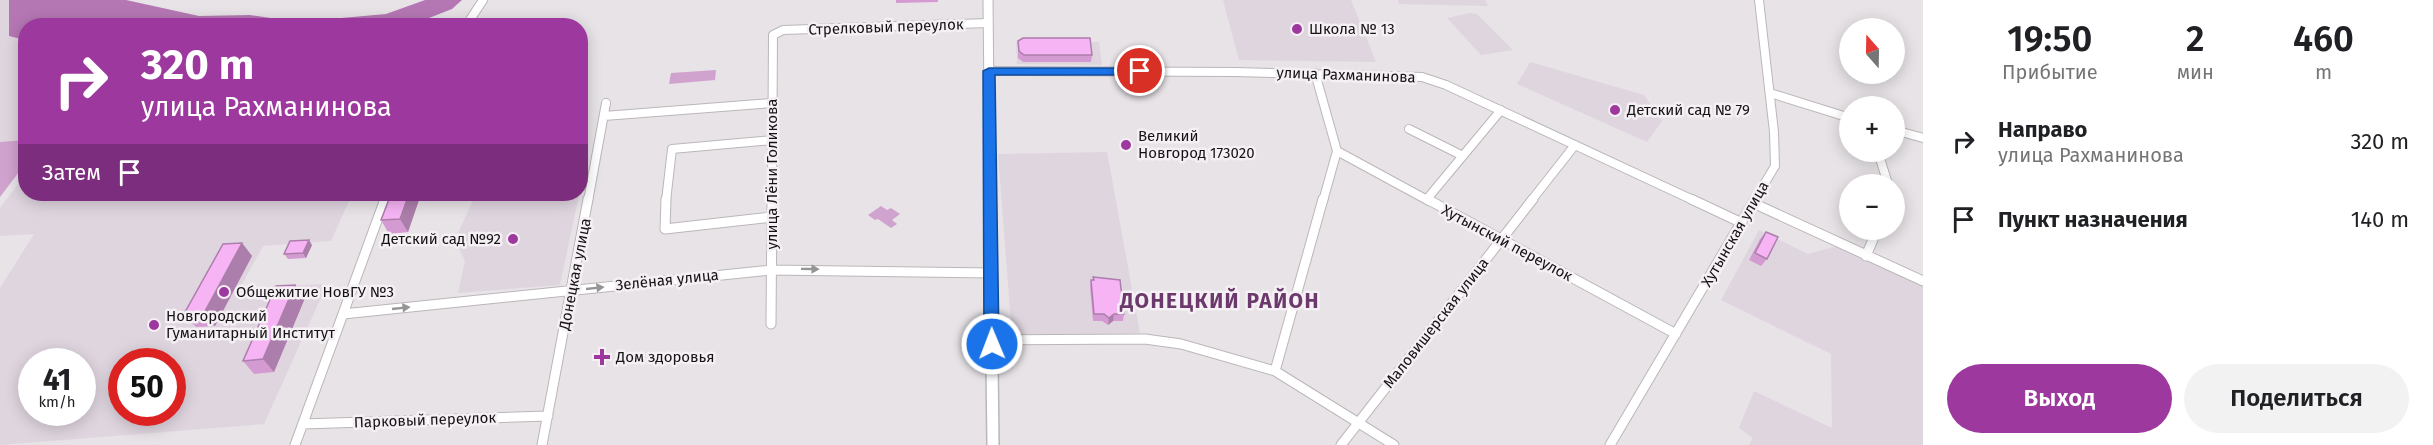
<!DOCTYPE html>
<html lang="ru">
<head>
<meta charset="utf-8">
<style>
	:root { --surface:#fff; --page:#f2f2f2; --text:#202124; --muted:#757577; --accent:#9d399e }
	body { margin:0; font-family:"Fira Sans",sans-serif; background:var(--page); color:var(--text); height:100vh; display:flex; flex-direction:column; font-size:22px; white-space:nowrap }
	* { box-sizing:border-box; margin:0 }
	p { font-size:20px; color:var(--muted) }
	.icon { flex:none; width:33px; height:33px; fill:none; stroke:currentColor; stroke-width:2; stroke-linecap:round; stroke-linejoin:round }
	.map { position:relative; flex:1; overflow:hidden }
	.sheet { display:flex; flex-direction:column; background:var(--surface); width:510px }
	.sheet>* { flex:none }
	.top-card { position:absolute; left:18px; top:18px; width:570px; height:183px; border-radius:24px; box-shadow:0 3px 15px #0003; background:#9d399e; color:#fff; overflow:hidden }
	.needle { width:39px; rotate:340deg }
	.buttons { position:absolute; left:1839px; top:18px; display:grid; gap:12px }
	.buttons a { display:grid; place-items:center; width:66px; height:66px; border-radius:50%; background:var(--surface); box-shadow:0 3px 15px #0003; font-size:30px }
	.speed { position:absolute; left:18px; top:348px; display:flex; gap:12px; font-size:30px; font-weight:700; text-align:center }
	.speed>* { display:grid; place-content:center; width:78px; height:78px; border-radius:50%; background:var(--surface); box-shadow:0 3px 15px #0003; line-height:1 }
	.speed small { font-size:15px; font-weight:400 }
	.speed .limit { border:9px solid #d22; background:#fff; color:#111 }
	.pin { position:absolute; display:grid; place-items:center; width:51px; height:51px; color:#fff; margin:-26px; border:3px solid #fff; border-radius:50%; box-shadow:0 2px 6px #0007 }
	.me { position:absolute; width:66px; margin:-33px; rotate:359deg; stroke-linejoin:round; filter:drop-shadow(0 0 4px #0008) }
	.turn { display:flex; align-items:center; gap:21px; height:126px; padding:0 24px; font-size:27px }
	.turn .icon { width:78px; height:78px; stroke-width:2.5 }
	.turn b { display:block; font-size:42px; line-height:51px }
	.then { display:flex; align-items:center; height:57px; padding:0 24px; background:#0003; gap:12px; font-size:22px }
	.eta { display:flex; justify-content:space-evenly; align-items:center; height:102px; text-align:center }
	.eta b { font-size:36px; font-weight:600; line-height:42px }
	.action { display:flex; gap:12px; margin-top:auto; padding:12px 24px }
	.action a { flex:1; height:69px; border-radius:36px; background:var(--accent); color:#fff; font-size:24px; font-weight:600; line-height:69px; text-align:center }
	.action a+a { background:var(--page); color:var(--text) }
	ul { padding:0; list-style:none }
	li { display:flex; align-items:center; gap:18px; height:78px; padding:0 24px }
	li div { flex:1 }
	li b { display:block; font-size:22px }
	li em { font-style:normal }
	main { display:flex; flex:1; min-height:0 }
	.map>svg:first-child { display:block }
</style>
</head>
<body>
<main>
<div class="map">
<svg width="1923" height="445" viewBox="0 0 1923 445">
	<rect width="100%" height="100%" fill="#e7e3e7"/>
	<path fill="#dfd5df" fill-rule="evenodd" d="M 0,0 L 9,0 L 9,36 L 25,40 L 25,140 L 0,142 Z
		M 1223,0 L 1351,0 L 1376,62 L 1239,60 Z
		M 1398,0 L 1485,0 L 1488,6 L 1399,4 Z
		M 1470,13 L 1477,14 L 1513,50 L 1481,55 L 1447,18 Z
		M 1016,42 L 1099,42 L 1102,65 L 1017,64 Z
		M 1530,62 L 1644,95 L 1662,121 L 1647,142 L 1517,84 Z
		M 1107,152 L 1140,333 L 1012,336 L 998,154 Z
		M 25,175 L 26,194 L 352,194 L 331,241 L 263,246 L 240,288 L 327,284 L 264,424 L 0,445 L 0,288 L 34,234 L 0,236 L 0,208 ZM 32,362 L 82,362 L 82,412 L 32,412 ZM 122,362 L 172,362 L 172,412 L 122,412 Z
		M 476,194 L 579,195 L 560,285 L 458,293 L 465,261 L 456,243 L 457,235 Z
		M 1759,230 L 1808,254 L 1837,246 L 1923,284 L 1923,445 L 1749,445 L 1753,438 L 1739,428 L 1754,391 L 1832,428 L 1831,354 L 1721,300 Z"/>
	<path fill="#cfa3ce" d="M 716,70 L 715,80 L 669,84 L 671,73 Z
		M 25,140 L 25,164 L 0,197 L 0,142 Z
		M 881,206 L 887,210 L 891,208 L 900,214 L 892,220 L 897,224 L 891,228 L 878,219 L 875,220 L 868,215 Z"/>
	<path fill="#b577b4" d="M 9,0 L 126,0 L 199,16 L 250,15 L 297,22 L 386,14 L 425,0 L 462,0 L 452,9 L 411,25 L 26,26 L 25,40 L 9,36 Z"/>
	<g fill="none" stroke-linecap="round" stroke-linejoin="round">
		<g stroke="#bbb6ba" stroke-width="10">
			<path id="minor-far1" d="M 466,26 L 483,0
				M 989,71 L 1236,72 L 1422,77 L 1446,85 L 1695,201
				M 1315,73 L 1337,151 L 1323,201
				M 1770,93 L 1850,118
				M 604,116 L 772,103
				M 1409,129 L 1463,156
				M 1894,130 L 1923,138
				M 1337,151 L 1429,201
				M 1878,152 L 1888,184
				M 1427,199 L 1501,110
				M 384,201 L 387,194
				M 588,201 L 606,103
				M 666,201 L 672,149 L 773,140
				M 772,201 L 773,35 L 783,30 L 988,23
				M 1531,201 L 1575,145
				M 1754,201 L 1775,166 L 1774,132 L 1759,0"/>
		</g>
		<g stroke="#bbb6ba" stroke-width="11">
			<path id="minor" d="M 666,199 L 665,229 L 772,217
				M 1427,199 L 1676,334
				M 1691,199 L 1742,223
				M 1753,203 L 1923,281
				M 1866,256 L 1877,230
				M 343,314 L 771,270 L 991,273
				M 771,324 L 772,199
				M 992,340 L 1145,339 L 1181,344 L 1275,371 L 1394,445
				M 1275,371 L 1323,199
				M 303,424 L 548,416
				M 295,445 L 385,199
				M 542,445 L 588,199
				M 1341,445 L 1533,199
				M 1610,445 L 1755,199"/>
		</g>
		<g stroke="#bbb6ba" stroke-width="11">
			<path id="major-far1" d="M 988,0 L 990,201"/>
		</g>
		<g stroke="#bbb6ba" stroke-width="14">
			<path id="major" d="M 990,199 L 993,445"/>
		</g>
		<use href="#minor-far1" stroke="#fff" stroke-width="8"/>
		<use href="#minor" stroke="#fff" stroke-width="9"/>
		<use href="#major-far1" stroke="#fff" stroke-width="9"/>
		<use href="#major" stroke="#fff" stroke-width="11"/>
	</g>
	<path fill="#d49bd2" d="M 896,0 L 938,0 L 938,2 L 896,3 Z
		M 1018,41 L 1092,55 L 1091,62 L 1023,62 L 1018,58 Z
		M 391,194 L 421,194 L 408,232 L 389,234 L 381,220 Z
		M 1766,232 L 1767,259 L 1761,266 L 1749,260 L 1760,239 Z
		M 242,243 L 252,256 L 215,326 L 196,327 L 184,314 Z
		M 312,245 L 306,258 L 288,259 L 284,254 Z
		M 1093,277 L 1124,314 L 1123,321 L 1113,321 L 1108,325 L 1102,321 L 1093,321 L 1090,287 L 1091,280 L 1093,280 Z
		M 295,285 L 305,298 L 274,372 L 254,374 L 243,361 Z"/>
	<path fill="#ac7eab" d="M 409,194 L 421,194 L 408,232 L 400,219 Z
		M 309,240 L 312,245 L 306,258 L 303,253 Z
		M 242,243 L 252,256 L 215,326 L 204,313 Z
		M 295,285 L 305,298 L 274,372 L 263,359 Z
		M 1114,314 L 1113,321 L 1108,325 L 1109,318 Z"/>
	<path fill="#f6b4f4" stroke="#ac7eab" stroke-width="1.5" d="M 1023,38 L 1090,38 L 1092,55 L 1024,55 L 1019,51 L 1018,41 Z
		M 391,194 L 409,194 L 400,219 L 381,220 Z
		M 1766,232 L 1778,237 L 1767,259 L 1755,253 Z
		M 309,240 L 303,253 L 284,254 L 290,241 Z
		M 242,243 L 204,313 L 184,314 L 223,244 Z
		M 1093,277 L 1120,280 L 1124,314 L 1114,314 L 1109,318 L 1104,314 L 1094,314 L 1091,280 L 1094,280 Z
		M 295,285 L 263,359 L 243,361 L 276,286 Z"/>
	<defs><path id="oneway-solid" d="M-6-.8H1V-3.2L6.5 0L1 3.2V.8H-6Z" transform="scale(1.5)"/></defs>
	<g fill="#969596">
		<use href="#oneway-solid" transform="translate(810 269) rotate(1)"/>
		<use href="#oneway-solid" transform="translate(595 288) rotate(-6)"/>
		<use href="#oneway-solid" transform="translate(401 308) rotate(-6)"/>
	</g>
	<path fill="#1a73e8" stroke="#114b97" stroke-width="1.5" d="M 989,68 L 1140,68 L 1146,71 L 1140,75 L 995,75 L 999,344 L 997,349 L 986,349 L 984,344 L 983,71 Z"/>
	<g fill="#9d399e" stroke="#f5f0f4" stroke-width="2">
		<circle cx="1297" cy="29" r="6"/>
		<circle cx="1615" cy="110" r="6"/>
		<circle cx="1126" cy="145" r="6"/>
		<circle cx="513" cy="239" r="6"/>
		<circle cx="224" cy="292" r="6"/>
		<circle cx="154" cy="325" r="6"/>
		<path d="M599 348h6v6h6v6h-6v6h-6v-6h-6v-6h6z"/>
	</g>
	<g text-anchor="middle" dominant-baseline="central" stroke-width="5" stroke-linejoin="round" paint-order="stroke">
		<g font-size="15" fill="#151315" stroke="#f5f0f4">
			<text transform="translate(886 27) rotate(-2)">Стрелковый переулок</text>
			<text transform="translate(1346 75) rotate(2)">улица Рахманинова</text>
			<text transform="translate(772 174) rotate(-90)">улица Лёни Голикова</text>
			<text transform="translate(1735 234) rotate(-60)">Хутынская улица</text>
			<text transform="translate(1507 243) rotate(28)">Хутынский переулок</text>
			<text transform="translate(575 274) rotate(-79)">Донецкая улица</text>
			<text transform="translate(667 280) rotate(-6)">Зелёная улица</text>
			<text transform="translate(1436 323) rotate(-52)">Маловишерская улица</text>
			<text transform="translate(425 420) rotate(-2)">Парковый переулок</text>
		</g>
		<g font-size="15" fill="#151315" stroke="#f5f0f4" text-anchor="start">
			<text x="1309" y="29">Школа № 13</text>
			<text x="1627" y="110">Детский сад № 79</text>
			<text x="1138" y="136">Великий<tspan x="1138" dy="17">Новгород 173020</tspan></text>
			<text x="501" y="239" text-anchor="end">Детский сад №92</text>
			<text x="236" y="292">Общежитие НовГУ №3</text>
			<text x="166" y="316">Новгородский<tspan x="166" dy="17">Гуманитарный Институт</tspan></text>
			<text x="616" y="357">Дом здоровья</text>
		</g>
		<g font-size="21" font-weight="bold" letter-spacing="1.5" fill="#6b396b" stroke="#f5f0f4">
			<text x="1220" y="301">ДОНЕЦКИЙ РАЙОН</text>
		</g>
	</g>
</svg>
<div class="buttons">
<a><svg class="needle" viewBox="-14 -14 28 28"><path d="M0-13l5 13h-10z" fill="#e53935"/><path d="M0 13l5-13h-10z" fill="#757577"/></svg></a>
<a>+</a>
<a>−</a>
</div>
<div class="speed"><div>41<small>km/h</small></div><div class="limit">50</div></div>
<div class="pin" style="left:1140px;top:71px;background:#d93025"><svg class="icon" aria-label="arrive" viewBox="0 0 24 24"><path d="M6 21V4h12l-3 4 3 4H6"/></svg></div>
<svg class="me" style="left:992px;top:344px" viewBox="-20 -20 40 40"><circle r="17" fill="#1a73e8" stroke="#fff" stroke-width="3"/><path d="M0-11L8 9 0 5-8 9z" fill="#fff"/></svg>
<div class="top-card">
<div class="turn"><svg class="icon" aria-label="right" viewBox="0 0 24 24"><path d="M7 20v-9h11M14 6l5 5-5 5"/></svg><div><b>320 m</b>улица Рахманинова</div></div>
<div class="then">Затем<svg class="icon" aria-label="arrive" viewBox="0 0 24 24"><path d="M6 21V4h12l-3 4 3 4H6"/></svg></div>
</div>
</div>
<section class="sheet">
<div class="eta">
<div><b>19:50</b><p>Прибытие</p></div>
<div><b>2</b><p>мин</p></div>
<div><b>460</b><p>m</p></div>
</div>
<ul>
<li><svg class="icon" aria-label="right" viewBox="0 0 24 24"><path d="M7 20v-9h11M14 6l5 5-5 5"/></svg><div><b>Направо</b><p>улица Рахманинова</p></div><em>320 m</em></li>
<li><svg class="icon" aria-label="arrive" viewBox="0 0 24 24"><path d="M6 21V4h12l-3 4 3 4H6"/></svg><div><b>Пункт назначения</b></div><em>140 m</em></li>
</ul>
<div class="action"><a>Выход</a><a>Поделиться</a></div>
</section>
</main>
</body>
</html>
